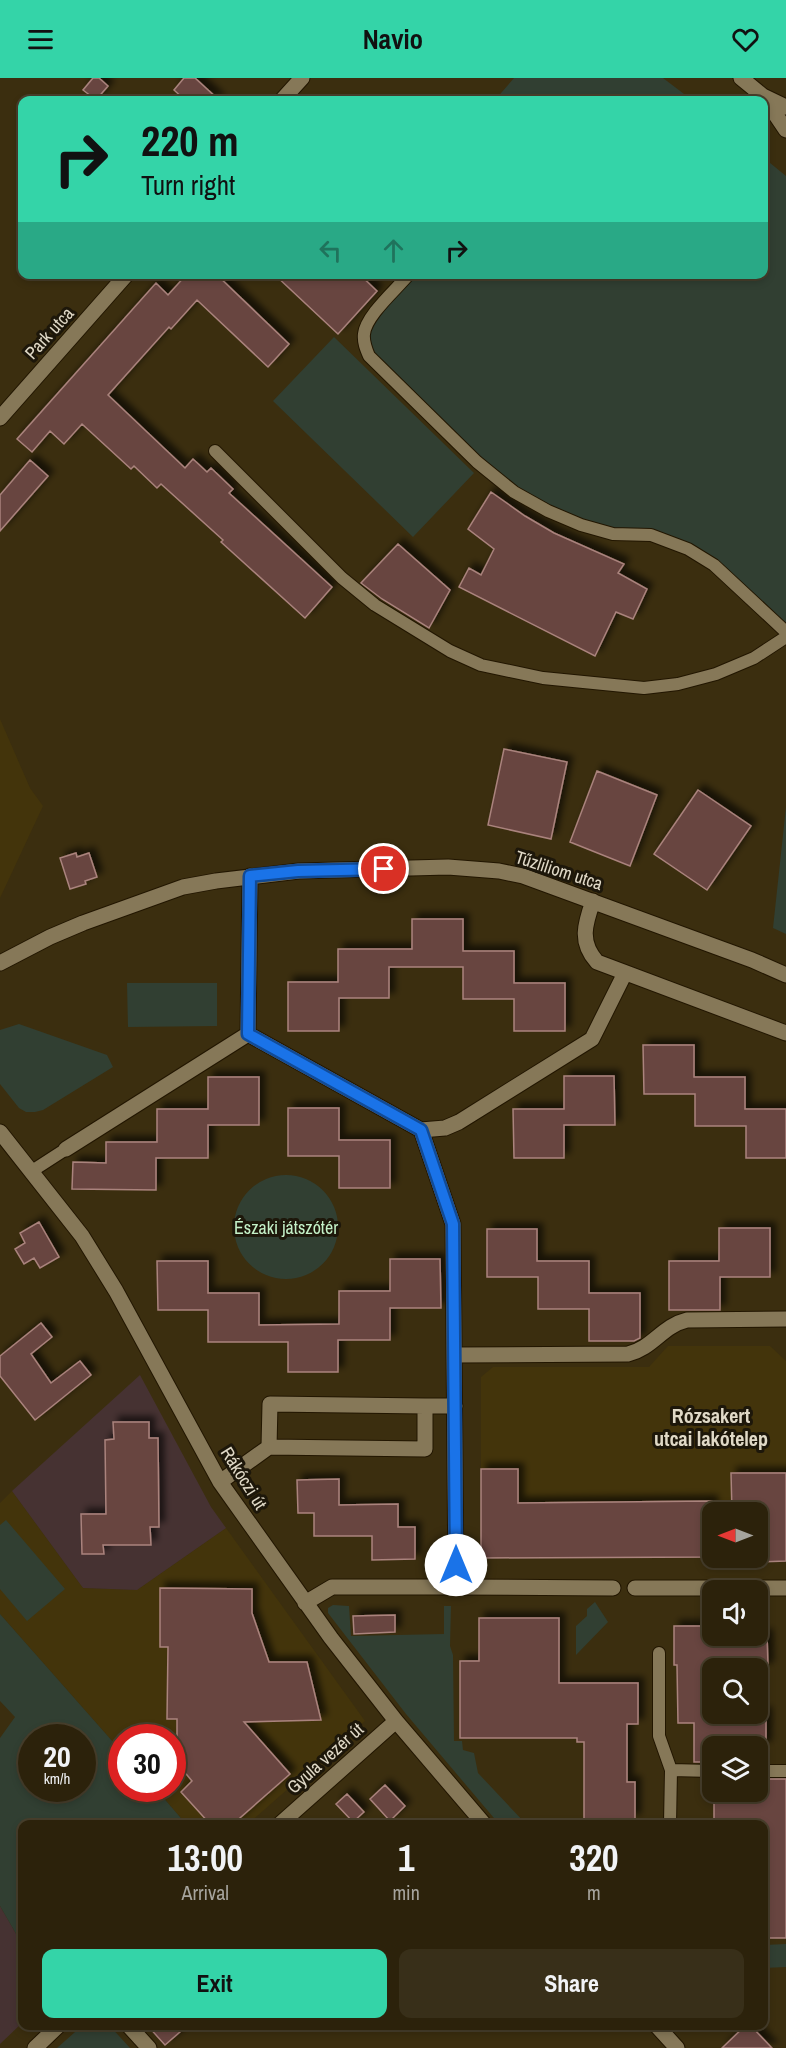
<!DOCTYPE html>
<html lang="en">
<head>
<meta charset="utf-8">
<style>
	:root { --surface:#2c220b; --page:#382f19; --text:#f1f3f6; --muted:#a6a49d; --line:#483f2c; --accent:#34d4a8 }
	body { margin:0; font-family:"Archivo Narrow",sans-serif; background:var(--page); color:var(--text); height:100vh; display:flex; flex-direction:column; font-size:22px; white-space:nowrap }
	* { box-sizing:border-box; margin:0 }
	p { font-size:20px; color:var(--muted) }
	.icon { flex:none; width:33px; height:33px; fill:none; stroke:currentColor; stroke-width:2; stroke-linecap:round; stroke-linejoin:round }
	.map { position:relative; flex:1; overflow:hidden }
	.details { position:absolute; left:18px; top:1742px; width:750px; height:210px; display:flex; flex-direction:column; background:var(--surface); border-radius:12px; box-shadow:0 3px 9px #0003,0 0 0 2px var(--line) }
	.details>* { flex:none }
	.guide { position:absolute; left:18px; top:18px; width:750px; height:183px; border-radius:12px; box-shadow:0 3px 9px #0003,0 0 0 2px var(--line); background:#34d4a8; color:#111; overflow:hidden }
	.needle { width:39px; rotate:270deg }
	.controls { position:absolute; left:702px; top:1424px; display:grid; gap:12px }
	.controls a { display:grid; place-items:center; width:66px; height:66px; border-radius:12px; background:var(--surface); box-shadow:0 3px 9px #0003,0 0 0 2px var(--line); font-size:30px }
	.speed { position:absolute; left:18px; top:1646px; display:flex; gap:12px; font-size:30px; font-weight:700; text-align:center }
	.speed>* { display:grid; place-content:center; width:78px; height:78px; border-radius:50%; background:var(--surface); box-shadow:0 3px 9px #0003,0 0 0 2px var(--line); line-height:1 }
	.speed small { font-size:15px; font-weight:400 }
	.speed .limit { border:9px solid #d22; background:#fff; color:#111 }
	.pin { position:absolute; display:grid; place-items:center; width:51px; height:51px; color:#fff; margin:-26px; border:3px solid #fff; border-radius:50%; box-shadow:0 2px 6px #0007 }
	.me { position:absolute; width:66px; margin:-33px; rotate:0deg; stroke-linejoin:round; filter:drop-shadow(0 0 4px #0008) }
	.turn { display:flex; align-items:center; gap:21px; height:126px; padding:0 24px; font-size:27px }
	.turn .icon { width:78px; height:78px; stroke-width:2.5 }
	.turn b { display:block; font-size:42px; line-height:51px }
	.lanes { display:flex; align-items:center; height:57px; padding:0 24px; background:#0003; justify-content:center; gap:30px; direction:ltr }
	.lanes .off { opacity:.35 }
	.eta { display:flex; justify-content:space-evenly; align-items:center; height:102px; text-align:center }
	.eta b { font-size:36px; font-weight:800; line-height:42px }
	.primary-button { display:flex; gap:12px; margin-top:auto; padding:12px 24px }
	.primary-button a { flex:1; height:69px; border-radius:12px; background:var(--accent); color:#111; font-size:24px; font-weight:800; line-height:69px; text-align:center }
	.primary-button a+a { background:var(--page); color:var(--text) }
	header { display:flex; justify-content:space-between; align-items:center; height:78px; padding:0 24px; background:var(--accent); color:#111; font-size:27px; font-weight:800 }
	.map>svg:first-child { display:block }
</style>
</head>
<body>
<header><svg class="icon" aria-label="menu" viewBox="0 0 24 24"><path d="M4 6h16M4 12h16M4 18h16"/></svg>Navio<svg class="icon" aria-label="heart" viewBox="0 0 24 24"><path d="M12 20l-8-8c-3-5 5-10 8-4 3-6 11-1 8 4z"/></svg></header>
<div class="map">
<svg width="786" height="1970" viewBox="0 0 786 1970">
	<defs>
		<filter id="shadow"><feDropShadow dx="5.5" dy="-5.5" stdDeviation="3" flood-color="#0009"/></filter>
	</defs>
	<rect width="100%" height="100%" fill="#3b2e0f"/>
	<path fill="#43340b" d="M 0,641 L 30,710 L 43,728 L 0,820 Z
		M 668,1268 L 770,1268 L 786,1283 L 786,1483 L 732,1484 L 732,1479 L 758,1479 L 758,1434 L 712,1434 L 712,1479 L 481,1480 L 481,1299 L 493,1289 L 649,1289 Z
		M 12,1413 L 83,1510 L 137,1512 L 226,1450 L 365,1643 L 248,1746 L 186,1746 L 155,1710 L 172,1710 L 172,1659 L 122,1659 L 121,1673 L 0,1536 L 0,1425 Z"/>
	<path fill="#463232" d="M 140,1297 L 211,1429 L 226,1450 L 137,1512 L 83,1510 L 12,1413 Z
		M 0,1828 L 22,1866 L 22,1945 L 0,1966 Z"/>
	<path fill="#313f32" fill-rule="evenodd" d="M 514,0 L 663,0 L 692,22 L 495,22 Z
		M 764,80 L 786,98 L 786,544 L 779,548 L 688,471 L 613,456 L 514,414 L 369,278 L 367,244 L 409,197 L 764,196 Z
		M 334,259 L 474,395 L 413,459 L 273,323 Z
		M 786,729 L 786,856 L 773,850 Z
		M 127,905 L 217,905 L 217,948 L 128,949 Z
		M 19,946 L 107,977 L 113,989 L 43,1032 L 35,1034 L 26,1034 L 19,1030 L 0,1006 L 0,952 Z
		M234 1149a52 52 0 1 1 104 0a52 52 0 1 1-104 0Z
		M 6,1442 L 65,1511 L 27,1543 L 0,1511 L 0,1447 Z
		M 595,1524 L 608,1544 L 576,1577 L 576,1548 L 587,1538 L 587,1531 Z
		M 333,1527 L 349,1528 L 351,1558 L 444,1556 L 444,1528 L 451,1528 L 450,1568 L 453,1577 L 454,1663 L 462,1663 L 463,1672 L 474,1675 L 478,1695 L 526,1746 L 499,1746 L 406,1636 L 328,1535 L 328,1530 Z
		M 0,1536 L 121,1673 L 122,1710 L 155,1710 L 186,1746 L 22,1746 L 22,1866 L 0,1828 L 0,1660 L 15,1639 L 0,1623 ZM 32,1659 L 82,1659 L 82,1710 L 32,1710 Z
		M 786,1866 L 786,1889 L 764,1890 L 764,1867 Z
		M 83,1947 L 109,1947 L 130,1970 L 57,1970 Z"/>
	<path fill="#684540" stroke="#aa837d" stroke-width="1.5" filter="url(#shadow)" d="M 93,0 L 99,0 L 108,8 L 96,22 L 83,12 Z
		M 184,0 L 195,0 L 219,22 L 185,22 L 174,12 Z
		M 187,196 L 216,196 L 289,266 L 268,289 L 197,222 L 171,251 L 169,249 L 108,317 L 185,390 L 193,381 L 207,394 L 211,390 L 233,411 L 229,415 L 332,509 L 305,540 L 221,464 L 223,462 L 161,406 L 157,410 L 134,388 L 131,391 L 82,346 L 64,366 L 50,353 L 32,374 L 17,361 L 156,205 L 168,217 Z
		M 274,196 L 359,196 L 377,213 L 338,256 Z
		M 30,382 L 48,398 L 0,453 L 0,417 Z
		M 491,414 L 525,438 L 554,455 L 624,486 L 618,495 L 647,511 L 633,541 L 616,534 L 595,578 L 459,509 L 469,490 L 481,497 L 494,471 L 468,451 Z
		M 398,466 L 450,512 L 429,550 L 382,521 L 361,505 Z
		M 504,671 L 567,684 L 551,761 L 488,747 Z
		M 597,693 L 657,717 L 630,788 L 570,764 Z
		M 698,712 L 751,748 L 707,812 L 654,776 Z
		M 76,775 L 77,779 L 89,775 L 97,799 L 85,803 L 86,806 L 70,811 L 60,780 Z
		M 412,841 L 463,841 L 463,873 L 514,873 L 514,905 L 565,905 L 565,953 L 514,953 L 514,921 L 463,921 L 463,889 L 389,889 L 389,920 L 339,920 L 339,953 L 288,953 L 288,904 L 338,904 L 338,871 L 412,871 Z
		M 643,967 L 694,967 L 694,999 L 745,999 L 745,1031 L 786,1031 L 786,1080 L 746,1080 L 746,1048 L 695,1048 L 695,1016 L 644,1016 Z
		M 564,998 L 614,998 L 615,1047 L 564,1047 L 564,1080 L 514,1080 L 513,1031 L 564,1031 Z
		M 208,999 L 259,999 L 259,1047 L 208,1047 L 208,1080 L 156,1080 L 156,1112 L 72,1111 L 73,1084 L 106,1085 L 106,1064 L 157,1064 L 157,1031 L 208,1031 Z
		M 288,1030 L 339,1030 L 339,1062 L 390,1062 L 390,1110 L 339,1110 L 339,1078 L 288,1078 Z
		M 39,1144 L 59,1179 L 40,1190 L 34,1180 L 24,1186 L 15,1171 L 25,1165 L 20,1155 Z
		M 719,1150 L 770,1150 L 770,1199 L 720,1199 L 720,1232 L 669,1232 L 669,1183 L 719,1183 Z
		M 487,1151 L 537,1151 L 537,1183 L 589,1183 L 589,1215 L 640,1215 L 640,1260 L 634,1263 L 589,1263 L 589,1231 L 538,1231 L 538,1199 L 487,1199 Z
		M 390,1181 L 440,1181 L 441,1230 L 390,1230 L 390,1262 L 338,1262 L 338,1294 L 288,1294 L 288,1264 L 208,1264 L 208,1232 L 158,1232 L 157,1183 L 208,1183 L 208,1215 L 259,1215 L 259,1247 L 339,1246 L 339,1213 L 390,1213 Z
		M 41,1245 L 52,1259 L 31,1276 L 51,1305 L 80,1283 L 91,1297 L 35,1342 L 0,1298 L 0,1278 Z
		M 113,1344 L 149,1344 L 149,1360 L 158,1360 L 159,1449 L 150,1449 L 151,1467 L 103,1467 L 104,1476 L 82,1476 L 81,1436 L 106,1436 L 105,1362 L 114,1361 Z
		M 481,1391 L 518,1391 L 518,1425 L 712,1423 L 712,1479 L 481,1480 Z
		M 731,1395 L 786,1395 L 786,1483 L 758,1484 L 758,1434 L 732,1434 Z
		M 339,1401 L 339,1427 L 398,1426 L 398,1449 L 415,1449 L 415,1481 L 372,1482 L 372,1458 L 314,1458 L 314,1435 L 298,1435 L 297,1402 Z
		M 160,1510 L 252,1511 L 252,1535 L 269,1584 L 307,1584 L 321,1642 L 244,1644 L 290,1696 L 233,1746 L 210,1746 L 181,1714 L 192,1703 L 177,1685 L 177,1641 L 167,1641 L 168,1569 L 160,1569 Z
		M 395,1537 L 395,1554 L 354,1556 L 353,1538 Z
		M 479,1540 L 559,1540 L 559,1605 L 638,1605 L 638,1646 L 627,1646 L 627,1704 L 635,1704 L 635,1741 L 584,1741 L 584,1664 L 577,1664 L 577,1660 L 460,1660 L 460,1583 L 479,1583 Z
		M 674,1548 L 712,1548 L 712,1557 L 767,1557 L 768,1587 L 766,1590 L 712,1590 L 712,1635 L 766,1635 L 766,1668 L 712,1668 L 712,1684 L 694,1684 L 694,1645 L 678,1645 L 677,1587 L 674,1587 Z
		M 758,1701 L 786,1701 L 786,1860 L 764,1860 L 764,1746 L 714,1744 L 714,1713 L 758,1713 Z
		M 385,1707 L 405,1728 L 390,1743 L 370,1721 Z
		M 347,1716 L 364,1734 L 353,1744 L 336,1726 Z
		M 147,1947 L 188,1947 L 165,1967 Z
		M 746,1947 L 750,1947 L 772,1970 L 722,1970 Z"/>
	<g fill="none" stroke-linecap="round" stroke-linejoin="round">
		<g stroke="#221600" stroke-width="14">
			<path id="service" d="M 409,196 C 397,211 366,237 364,256 C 363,264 366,271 369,278 L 477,384 L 514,414 L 548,433 L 581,447 L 613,456 L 651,457 L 688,471 L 714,487 L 786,554
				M 215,373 L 342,500 L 375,527 L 450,573 L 481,587 L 543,600 L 644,610 L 678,606 L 716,596 L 754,580 L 786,559
				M 32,1093 L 66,1071
				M 659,1575 L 659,1658 L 671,1692 L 670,1746
				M 671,1692 L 712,1693
				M 758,1693 L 786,1693"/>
		</g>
		<g stroke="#221600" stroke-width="17">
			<path id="pedestrian" d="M 456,1509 L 613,1510
				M 635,1510 L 786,1510"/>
		</g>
		<g stroke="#221600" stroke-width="17">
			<path id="minor" d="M 282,22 L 302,0
				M 0,340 L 127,196
				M 250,798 L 248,956 L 421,1052 L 453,1146 L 456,1509 L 332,1509 L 305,1525
				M 593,823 C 585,846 579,864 597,884 L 786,955
				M 0,885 L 50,859 L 83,845 L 183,809 L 216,803 L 299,793 L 448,789 L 499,793 L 523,798 L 752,882 L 786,897
				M 421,1052 L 445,1050 L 459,1044 L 592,961 L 625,895
				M 0,1054 L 82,1158 L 116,1213 L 220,1404 L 331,1560 L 396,1643 L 484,1746
				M 66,1071 L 248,956
				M 455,1277 L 628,1276 C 653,1270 662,1248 687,1242 L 786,1241
				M 425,1328 L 455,1328
				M 220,1404 L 269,1369 L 425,1371 L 425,1328 L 270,1326 L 269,1369
				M 280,1746 L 396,1643
				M 128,1947 L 149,1970
				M 656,1947 L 677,1970
				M 35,1970 L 59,1947"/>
		</g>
		<g stroke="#221600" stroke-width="17">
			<path id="secondary" d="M 741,0 L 763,18 L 786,29
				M 763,18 L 786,52"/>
		</g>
		<use href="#service" stroke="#867858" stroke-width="12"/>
		<use href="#pedestrian" stroke="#867858" stroke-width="15"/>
		<use href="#minor" stroke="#867858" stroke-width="15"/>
		<use href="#secondary" stroke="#867858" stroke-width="15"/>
	</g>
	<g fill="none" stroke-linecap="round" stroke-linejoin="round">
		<g stroke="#114b97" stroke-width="15">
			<path id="route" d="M 384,791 L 298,793 L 250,798 L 248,956 L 421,1052 L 453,1146 L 456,1487"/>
		</g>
		<use href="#route" stroke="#1a73e8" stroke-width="10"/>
	</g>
	<g text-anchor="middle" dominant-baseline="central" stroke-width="6" stroke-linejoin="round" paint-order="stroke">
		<g font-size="18" fill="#e0d9c7" stroke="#1d170a">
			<text transform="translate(49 255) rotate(-48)">Park utca</text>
			<text transform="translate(559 792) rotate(18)">Tűzliliom utca</text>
			<text transform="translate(244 1400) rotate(58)">Rákóczi út</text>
			<text transform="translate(325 1680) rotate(-42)">Gyula vezér út</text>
		</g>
		<g font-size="18" fill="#c4f1c8" stroke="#1d170a">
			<text x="286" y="1149">Északi játszótér</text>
		</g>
		<g font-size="20" font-weight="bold" fill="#e0d9c7" stroke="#1d170a">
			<text x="711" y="1337">Rózsakert<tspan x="711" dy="23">utcai lakótelep</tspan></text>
		</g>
	</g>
</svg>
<div class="controls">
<a><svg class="needle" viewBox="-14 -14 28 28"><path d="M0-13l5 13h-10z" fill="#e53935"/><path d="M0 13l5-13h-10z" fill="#a6a49d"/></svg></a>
<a><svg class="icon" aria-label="sound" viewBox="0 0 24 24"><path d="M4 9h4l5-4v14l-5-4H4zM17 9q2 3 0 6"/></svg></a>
<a><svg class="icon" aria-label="search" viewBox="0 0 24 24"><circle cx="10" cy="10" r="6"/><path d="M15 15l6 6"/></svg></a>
<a><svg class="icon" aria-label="layers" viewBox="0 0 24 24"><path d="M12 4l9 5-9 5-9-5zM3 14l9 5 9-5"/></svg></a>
</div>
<div class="speed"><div>20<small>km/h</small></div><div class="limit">30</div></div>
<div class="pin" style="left:384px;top:791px;background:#d93025"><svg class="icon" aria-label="arrive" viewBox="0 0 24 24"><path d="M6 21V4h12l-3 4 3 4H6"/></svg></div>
<svg class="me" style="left:456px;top:1487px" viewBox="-20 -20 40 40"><circle r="19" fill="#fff"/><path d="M0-13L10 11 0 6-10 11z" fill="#1a73e8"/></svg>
<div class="guide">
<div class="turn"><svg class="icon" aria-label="right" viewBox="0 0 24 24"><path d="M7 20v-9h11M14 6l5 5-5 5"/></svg><div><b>220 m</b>Turn right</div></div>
<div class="lanes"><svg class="icon off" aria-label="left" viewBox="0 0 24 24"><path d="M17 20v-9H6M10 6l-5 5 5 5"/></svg><svg class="icon off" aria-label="ahead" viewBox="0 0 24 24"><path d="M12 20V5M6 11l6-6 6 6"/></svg><svg class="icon" aria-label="right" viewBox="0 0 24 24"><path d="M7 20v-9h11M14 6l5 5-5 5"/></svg></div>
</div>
<section class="details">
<div class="eta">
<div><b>13:00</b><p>Arrival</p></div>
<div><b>1</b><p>min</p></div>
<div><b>320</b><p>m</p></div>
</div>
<div class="primary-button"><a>Exit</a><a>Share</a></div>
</section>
</div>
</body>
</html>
